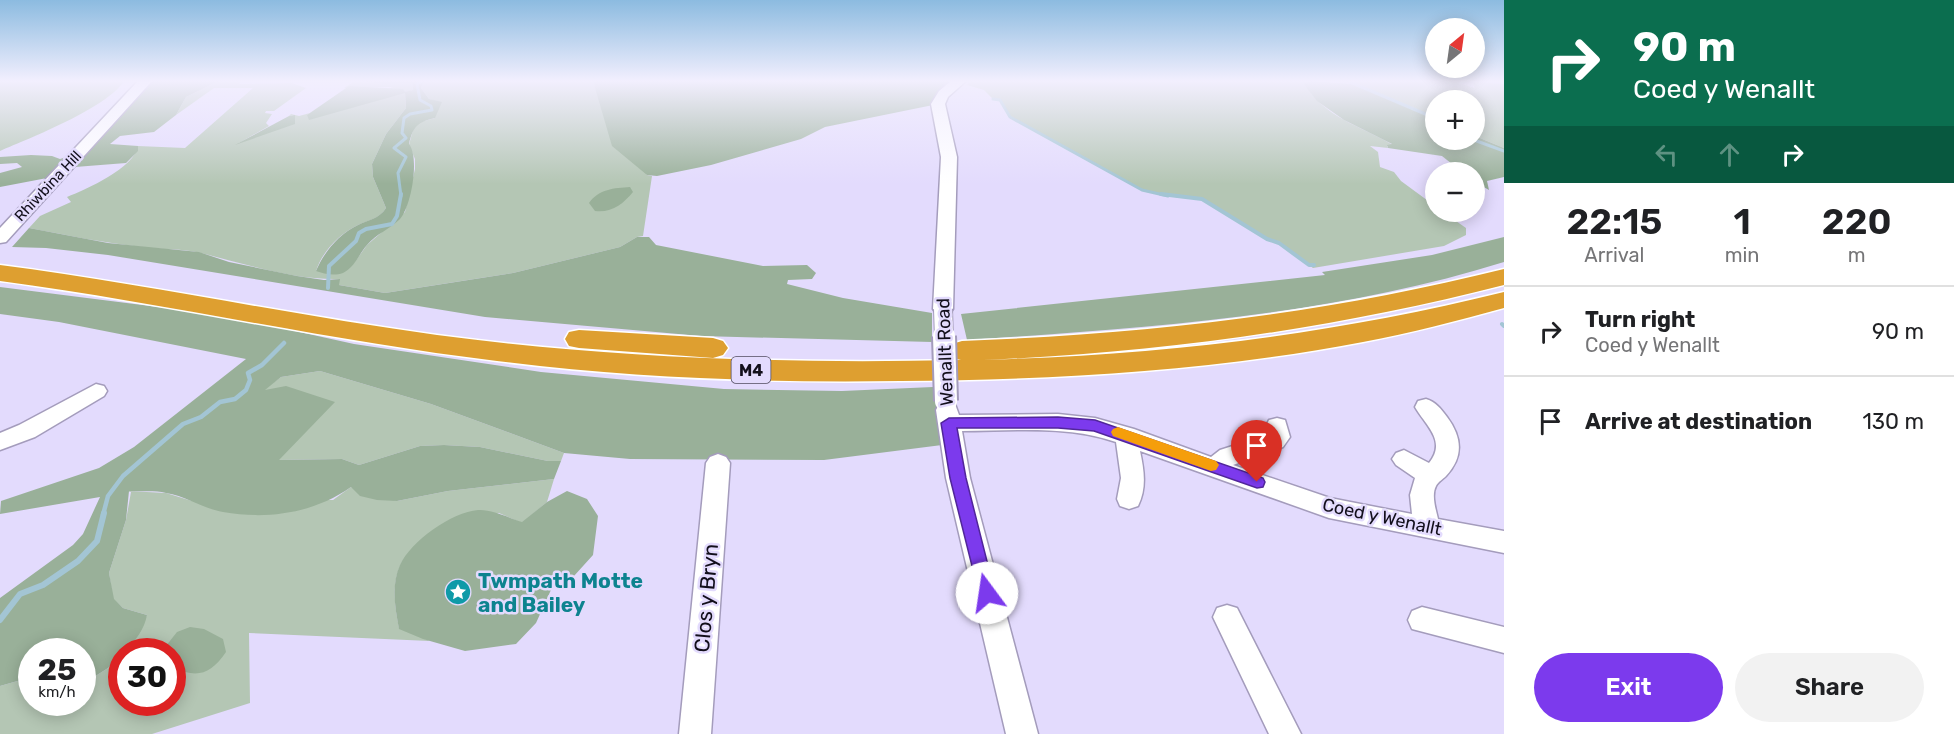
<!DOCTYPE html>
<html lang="en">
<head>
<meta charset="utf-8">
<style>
	:root { --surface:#fff; --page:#f2f2f2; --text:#202124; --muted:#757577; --line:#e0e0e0; --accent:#7c3aed }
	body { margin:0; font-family:Rubik,sans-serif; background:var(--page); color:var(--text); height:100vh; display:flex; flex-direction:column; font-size:22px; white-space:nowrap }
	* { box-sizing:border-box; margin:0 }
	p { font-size:20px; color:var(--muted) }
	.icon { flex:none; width:33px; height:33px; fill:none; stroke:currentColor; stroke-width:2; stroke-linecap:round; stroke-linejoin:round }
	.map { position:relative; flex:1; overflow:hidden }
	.side { display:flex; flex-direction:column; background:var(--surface); width:450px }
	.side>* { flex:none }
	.top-card { background:#0b6e4f; color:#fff; overflow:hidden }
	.needle { width:39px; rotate:29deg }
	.controls { position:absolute; left:1425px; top:18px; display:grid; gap:12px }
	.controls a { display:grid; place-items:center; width:60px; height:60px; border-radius:50%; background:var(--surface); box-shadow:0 3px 15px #0003; font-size:30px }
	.speed { position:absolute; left:18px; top:638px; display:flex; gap:12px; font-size:30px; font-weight:700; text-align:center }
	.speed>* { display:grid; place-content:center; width:78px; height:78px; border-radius:50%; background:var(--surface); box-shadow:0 3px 15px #0003; line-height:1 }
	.speed small { font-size:15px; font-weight:400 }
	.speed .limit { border:9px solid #d22; background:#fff; color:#111 }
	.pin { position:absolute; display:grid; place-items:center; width:51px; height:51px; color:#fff; margin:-62px -26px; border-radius:50% 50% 50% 0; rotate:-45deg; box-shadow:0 0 6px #0007 }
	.pin .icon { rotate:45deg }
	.me { position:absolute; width:66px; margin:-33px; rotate:346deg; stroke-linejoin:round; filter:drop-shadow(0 0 4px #0008) }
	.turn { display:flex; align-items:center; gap:21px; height:126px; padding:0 30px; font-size:27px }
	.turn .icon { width:78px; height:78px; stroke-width:2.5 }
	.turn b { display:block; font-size:42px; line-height:51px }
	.lanes { display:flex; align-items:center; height:57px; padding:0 30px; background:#0003; justify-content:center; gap:30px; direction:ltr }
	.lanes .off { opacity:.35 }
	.eta { display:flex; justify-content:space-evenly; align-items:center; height:102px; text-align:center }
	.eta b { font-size:36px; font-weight:600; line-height:42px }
	.button { display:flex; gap:12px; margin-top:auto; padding:12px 30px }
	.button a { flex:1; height:69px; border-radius:36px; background:var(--accent); color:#fff; font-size:24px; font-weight:600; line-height:69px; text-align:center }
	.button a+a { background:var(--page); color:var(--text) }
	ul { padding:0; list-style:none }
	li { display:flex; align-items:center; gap:18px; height:90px; padding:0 30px; border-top:2px solid var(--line) }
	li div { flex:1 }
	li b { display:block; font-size:22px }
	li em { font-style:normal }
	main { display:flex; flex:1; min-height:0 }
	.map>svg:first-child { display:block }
</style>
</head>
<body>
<main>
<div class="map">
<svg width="1504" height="734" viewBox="0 0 1504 734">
	<rect width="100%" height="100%" fill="#e3dbfd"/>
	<path fill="#b4c6b4" d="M 0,81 L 124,81 C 107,108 30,138 0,151 Z
		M 219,81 L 241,81 L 239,84 L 289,83 L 295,81 L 292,83 L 306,88 L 274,111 L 266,111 L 265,113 L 272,114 L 266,123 L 269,126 L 239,143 L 294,115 L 289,116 L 291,114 L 299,116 L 310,113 L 307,115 L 393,87 L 344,88 L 355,81 L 385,84 L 412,83 L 413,90 L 405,93 L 406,108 L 386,134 L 372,164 L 373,177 L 386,208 C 379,219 369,220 358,225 C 339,234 322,252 316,271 L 357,259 L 367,245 L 405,212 L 415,169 L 415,159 L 409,145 L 411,137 L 414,127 L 420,122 L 435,118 L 435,101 L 429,99 L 421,88 L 424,81 L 593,81 L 600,101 L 647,175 L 652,176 L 643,236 L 637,237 L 620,247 L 513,273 L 455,282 L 385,293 L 339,285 L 339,279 C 292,280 246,264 201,253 C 182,248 161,250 142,247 C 104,243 66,235 29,228 L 40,216 L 71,202 L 67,197 C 87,189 134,168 138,146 L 185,148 L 253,88 L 214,88 L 176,115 L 186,97 Z
		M 971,81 L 1312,81 L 1305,82 C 1320,116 1363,127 1393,145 L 1387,146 L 1388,148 L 1370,146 L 1378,152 L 1380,167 L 1394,172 L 1401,181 L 1435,206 L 1436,212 L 1443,212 L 1466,228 L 1466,235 L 1444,246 L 1313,268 L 1279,243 L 1267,239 L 1209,202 L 1196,198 L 1180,198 L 1142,190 L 1010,117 L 1000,100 L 993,99 L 984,90 L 967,85 Z
		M 1332,81 L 1452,81 L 1475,88 L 1473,84 L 1475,82 L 1504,84 L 1504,148 L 1475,136 L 1474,100 L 1436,100 L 1435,118 L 1354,84 Z
		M 320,371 L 431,404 L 564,453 L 561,461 L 548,461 L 480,447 L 444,445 L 420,446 L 359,465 L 342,459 L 278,460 L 263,390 L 281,377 Z
		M 554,479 L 547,502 L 522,523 L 499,513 C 474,523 412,540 401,564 C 391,584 395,608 399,628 L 430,641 L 249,633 L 250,703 L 152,734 L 0,734 L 0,686 L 21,680 L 31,682 L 32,702 L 82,702 L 83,684 L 108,668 L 121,655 L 122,702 L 172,702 L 172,651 L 125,651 L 133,643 L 147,615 L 123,608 L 113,599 L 109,573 L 126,520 L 131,492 L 108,490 L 166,493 L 192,501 L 333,500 L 351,487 L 397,501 L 448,491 Z"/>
	<path fill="#99b099" d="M 145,81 L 219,81 L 186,97 L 176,115 L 154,132 L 120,136 L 110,144 L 138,146 L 138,151 L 126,163 L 75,167 L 68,174 L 0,187 L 0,173 L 22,167 L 17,163 L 0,164 L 0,157 L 31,155 L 52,156 L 60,159 L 78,153 Z
		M 357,81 L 424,81 L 421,88 L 429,99 L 442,102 L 435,118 C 418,122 413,126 409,144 C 420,158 411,207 400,219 C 390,229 376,234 367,245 C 359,254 355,267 343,273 C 334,276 324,274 316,271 C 324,252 339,234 358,225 C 368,220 379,219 386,208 L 373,177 L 372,164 L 386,134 L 406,108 L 405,93 L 309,120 L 307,115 L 349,86 L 403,89 L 405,92 L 413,90 L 412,83 L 385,84 Z
		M 593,81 L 959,81 L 950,88 L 938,104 L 825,127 L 801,139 L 711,165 L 657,176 L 647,175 L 612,146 Z
		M 1312,81 L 1354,84 L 1434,117 L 1435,118 L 1436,140 L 1474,140 L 1475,136 L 1504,148 L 1504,177 L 1487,181 L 1489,190 L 1475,182 L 1474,172 L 1462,172 L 1442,156 L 1388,148 L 1387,145 L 1392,144 L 1344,120 L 1317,101 L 1303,83 Z
		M 295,115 L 295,124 L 235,145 L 289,116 Z
		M 630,187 L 633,192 C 623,204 612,213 595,211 L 589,203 C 599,189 614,188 630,187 Z
		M 29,228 L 108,243 L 199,252 L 229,262 L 297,276 L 324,280 L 340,279 L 339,285 L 385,293 L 513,273 L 620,247 L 637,237 L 649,237 L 656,245 L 763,266 L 807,265 L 816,273 L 812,279 L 788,280 L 787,284 L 843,298 L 932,313 L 932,342 L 701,336 L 485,317 L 108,255 L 46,248 L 12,247 Z
		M 1504,237 L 1504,262 C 1331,316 1147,328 967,340 L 961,314 L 1325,275 L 1322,272 L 1432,255 Z
		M 0,287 L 174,309 L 254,322 L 354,344 L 541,372 L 724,389 L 842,391 L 933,387 L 942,445 L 824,460 L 630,459 L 564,453 L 431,404 L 320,371 L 281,377 L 265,390 L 286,386 L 335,402 L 279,460 L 342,459 L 359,465 L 420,446 L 444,445 L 480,447 L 548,461 L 561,461 L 554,479 L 448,491 L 397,501 L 377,500 L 360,496 L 351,487 C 314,513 268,520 223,512 C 204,509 186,496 166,493 C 155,490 141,492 129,491 L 126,520 L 109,573 L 114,599 L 123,608 L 147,615 C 144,630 136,640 125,651 L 122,651 L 121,655 L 108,668 L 83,684 L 82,651 L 32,651 L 31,682 L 21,680 L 0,686 L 0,598 L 73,545 L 83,534 L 100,497 L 0,514 L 1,501 L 99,468 L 134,447 L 246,359 L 59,322 L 0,314 Z
		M 567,491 L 587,499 L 598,516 L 593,555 L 574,576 L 555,581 L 536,623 L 516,644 L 465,651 L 423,639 L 399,629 C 395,608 391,585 400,565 C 411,541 452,512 478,510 C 492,509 509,518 522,522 L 547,502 Z
		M 190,627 L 204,629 L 223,639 L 226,652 C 210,675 198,678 173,668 L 172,651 L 162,651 L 177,632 Z"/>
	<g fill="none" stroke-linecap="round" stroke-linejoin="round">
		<path stroke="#a3c5d4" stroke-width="3" d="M 1350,82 L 1430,116 L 1436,125
			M 993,99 L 1000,100 L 1010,117 L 1142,190 L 1168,196
			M 1474,140 L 1504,151
			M 401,196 L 398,173 L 406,157 L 394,148 L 406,138 L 402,133 L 404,118 L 410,114 L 432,110 L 431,106 L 420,100 L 417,84 L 422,81"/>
		<path stroke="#a3c5d4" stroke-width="4" d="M 1161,194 L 1202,199 L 1267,239 L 1279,243 L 1309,265 L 1314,265
			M 328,288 L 329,266 L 356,241 L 359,233 L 366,229 L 392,224 L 397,216 L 401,194
			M 1502,324 L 1504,326"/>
		<path stroke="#a3c5d4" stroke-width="4.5" d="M 103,515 L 108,496 L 123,476 L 183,424 L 201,417 L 220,402 L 235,399 L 246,390 L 250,380 L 248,373 L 262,365 L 284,343"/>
		<path stroke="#a3c5d4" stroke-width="6" d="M 0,620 L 20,594 L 43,585 L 78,561 L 97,541 L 104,513"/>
		<g stroke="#a49cbc" stroke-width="3">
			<path id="minor" d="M 138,81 L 152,81 L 6,242 L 0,243 L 0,228 Z
				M 951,81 L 966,81 L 948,97 L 945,104 L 957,157 L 953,309 L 950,313 L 936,313 L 933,309 L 941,157 L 931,104 L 939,91 Z
				M 96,384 L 104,386 L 107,391 L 104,396 L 35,437 L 0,450 L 0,433 L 19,425 Z
				M 1426,399 C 1436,402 1441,409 1447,417 C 1462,437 1464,457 1446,476 C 1443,479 1438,482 1436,486 C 1431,495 1436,510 1438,519 L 1504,531 L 1504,553 L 1329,518 L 1140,451 C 1144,470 1147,488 1138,506 L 1129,509 L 1120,506 L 1117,499 L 1121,478 L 1116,442 C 1067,425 1013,431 962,431 L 970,478 L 1038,734 L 1006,734 L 946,478 L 936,410 L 939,404 L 947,402 L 955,404 L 959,415 L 1058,414 L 1095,418 L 1134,429 L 1211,457 L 1220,450 L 1267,435 L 1266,426 L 1269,420 L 1277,418 L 1285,420 L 1290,437 L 1283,447 L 1233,465 L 1330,498 L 1412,514 L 1410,495 L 1415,478 L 1396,465 L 1392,459 L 1396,453 L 1404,450 L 1429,463 C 1447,441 1426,426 1415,407 L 1418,401 Z
				M 718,454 L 726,457 L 730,463 L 711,734 L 679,734 L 706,463 L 710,457 Z
				M 1227,605 L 1237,608 L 1301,734 L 1269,734 L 1213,617 L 1217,608 Z
				M 1422,607 L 1504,627 L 1504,653 L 1412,629 L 1408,620 L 1412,611 Z"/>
		</g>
		<g stroke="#fff" stroke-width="3">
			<path id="highway" d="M 0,265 C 146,284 291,315 437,335 C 610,358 786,364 961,360 L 952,358 L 947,351 L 952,344 L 962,341 C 1148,334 1323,314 1504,269 L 1504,285 C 1332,329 1159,353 982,360 C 1162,355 1330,335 1504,292 L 1504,308 C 1457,321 1411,333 1363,342 C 1211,371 1055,380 900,381 C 766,383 631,378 497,361 C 330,341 166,303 0,281 Z
				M 579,330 L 713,338 L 723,341 L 728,348 L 723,355 L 713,358 L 579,348 L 569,346 L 565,339 L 569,332 Z"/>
		</g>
		<use href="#minor" fill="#fff" fill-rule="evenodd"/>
		<use href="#highway" fill="#de9f30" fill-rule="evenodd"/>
		<g stroke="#a49cbc" stroke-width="20" stroke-linecap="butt">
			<path id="minor-bridge-far1" d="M 943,309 L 944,338"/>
		</g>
		<g stroke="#a49cbc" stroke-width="26" stroke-linecap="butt">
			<path id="minor-bridge" d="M 944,336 L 946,401"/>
		</g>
		<use href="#minor-bridge-far1" stroke="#fff" stroke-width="18"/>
		<use href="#minor-bridge" stroke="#fff" stroke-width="22"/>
	</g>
	<linearGradient id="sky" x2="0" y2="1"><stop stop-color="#8cbbe0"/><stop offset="0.44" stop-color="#f2effe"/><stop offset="1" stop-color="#f2effe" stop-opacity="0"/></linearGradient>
	<rect width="1504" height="184" fill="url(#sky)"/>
	<path fill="#7c3aed" stroke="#51269a" stroke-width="1.5" d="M 1058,417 L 1095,420 L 1263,478 L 1265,482 L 1263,487 L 1257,488 L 1094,431 L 1058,428 L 957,428 L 966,478 L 995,593 L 993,598 L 987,601 L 980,598 L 950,478 L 941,423 L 949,418 Z"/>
	<path fill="#f59e0b" d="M 1118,427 L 1216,461 L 1219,465 L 1216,470 L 1211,471 L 1113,436 L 1111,432 L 1113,429 Z"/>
	<defs>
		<g id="sight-disc" transform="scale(1.35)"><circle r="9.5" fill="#0f9aa8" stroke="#e3dbfd"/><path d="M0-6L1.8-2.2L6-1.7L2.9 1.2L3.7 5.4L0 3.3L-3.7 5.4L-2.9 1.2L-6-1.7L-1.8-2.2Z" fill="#fff"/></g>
	</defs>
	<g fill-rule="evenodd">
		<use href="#sight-disc" x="458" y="592"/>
	</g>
	<g text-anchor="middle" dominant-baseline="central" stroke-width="5" stroke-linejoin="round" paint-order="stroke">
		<g font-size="15" fill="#120f1b" stroke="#e3dbfd">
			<text transform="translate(48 186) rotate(-47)">Rhiwbina Hill</text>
		</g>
		<rect fill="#e3dbfd" stroke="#514c5f" stroke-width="1.5" x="731.5" y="357" width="39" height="26" rx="4.5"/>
		<g font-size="16" font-weight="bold" fill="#120f1b">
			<text x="751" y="370">M4</text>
		</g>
		<g font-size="18" fill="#120f1b" stroke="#e3dbfd">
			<text transform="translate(945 352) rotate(-92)">Wenallt Road</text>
			<text transform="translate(1382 517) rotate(12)">Coed y Wenallt</text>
		</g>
		<g font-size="21" font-weight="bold" fill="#0d838f" stroke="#e3dbfd" text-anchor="start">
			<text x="478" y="580">Twmpath Motte<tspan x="478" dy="24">and Bailey</tspan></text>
		</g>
		<g font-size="21" fill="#120f1b" stroke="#e3dbfd">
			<text transform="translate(706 598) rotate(-85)">Clos y Bryn</text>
		</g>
	</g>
</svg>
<div class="controls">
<a><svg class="needle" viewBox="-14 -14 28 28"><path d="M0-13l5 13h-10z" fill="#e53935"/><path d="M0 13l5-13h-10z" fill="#757577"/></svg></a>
<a>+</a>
<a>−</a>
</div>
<div class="speed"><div>25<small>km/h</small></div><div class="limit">30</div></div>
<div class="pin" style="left:1257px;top:482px;background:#d93025"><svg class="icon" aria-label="arrive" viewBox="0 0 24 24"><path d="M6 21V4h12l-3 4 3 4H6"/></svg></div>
<svg class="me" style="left:987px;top:593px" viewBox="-20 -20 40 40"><circle r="19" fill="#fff"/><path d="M0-13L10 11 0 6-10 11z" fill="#7c3aed"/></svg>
</div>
<section class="side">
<div class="top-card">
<div class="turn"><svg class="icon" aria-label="right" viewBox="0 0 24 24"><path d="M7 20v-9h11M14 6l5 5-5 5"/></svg><div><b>90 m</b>Coed y Wenallt</div></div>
<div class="lanes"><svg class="icon off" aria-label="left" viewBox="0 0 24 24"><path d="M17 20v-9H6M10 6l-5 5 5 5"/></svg><svg class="icon off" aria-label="ahead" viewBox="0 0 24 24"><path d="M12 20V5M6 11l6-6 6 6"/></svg><svg class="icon" aria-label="right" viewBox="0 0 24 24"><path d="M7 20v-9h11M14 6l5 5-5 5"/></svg></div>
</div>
<div class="eta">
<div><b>22:15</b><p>Arrival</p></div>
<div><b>1</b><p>min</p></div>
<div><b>220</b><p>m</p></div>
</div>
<ul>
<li><svg class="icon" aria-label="right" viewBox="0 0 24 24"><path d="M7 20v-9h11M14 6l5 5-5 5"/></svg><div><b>Turn right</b><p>Coed y Wenallt</p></div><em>90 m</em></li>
<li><svg class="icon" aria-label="arrive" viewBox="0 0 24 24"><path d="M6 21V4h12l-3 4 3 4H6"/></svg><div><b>Arrive at destination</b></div><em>130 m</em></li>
</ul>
<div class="button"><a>Exit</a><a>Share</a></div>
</section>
</main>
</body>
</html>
